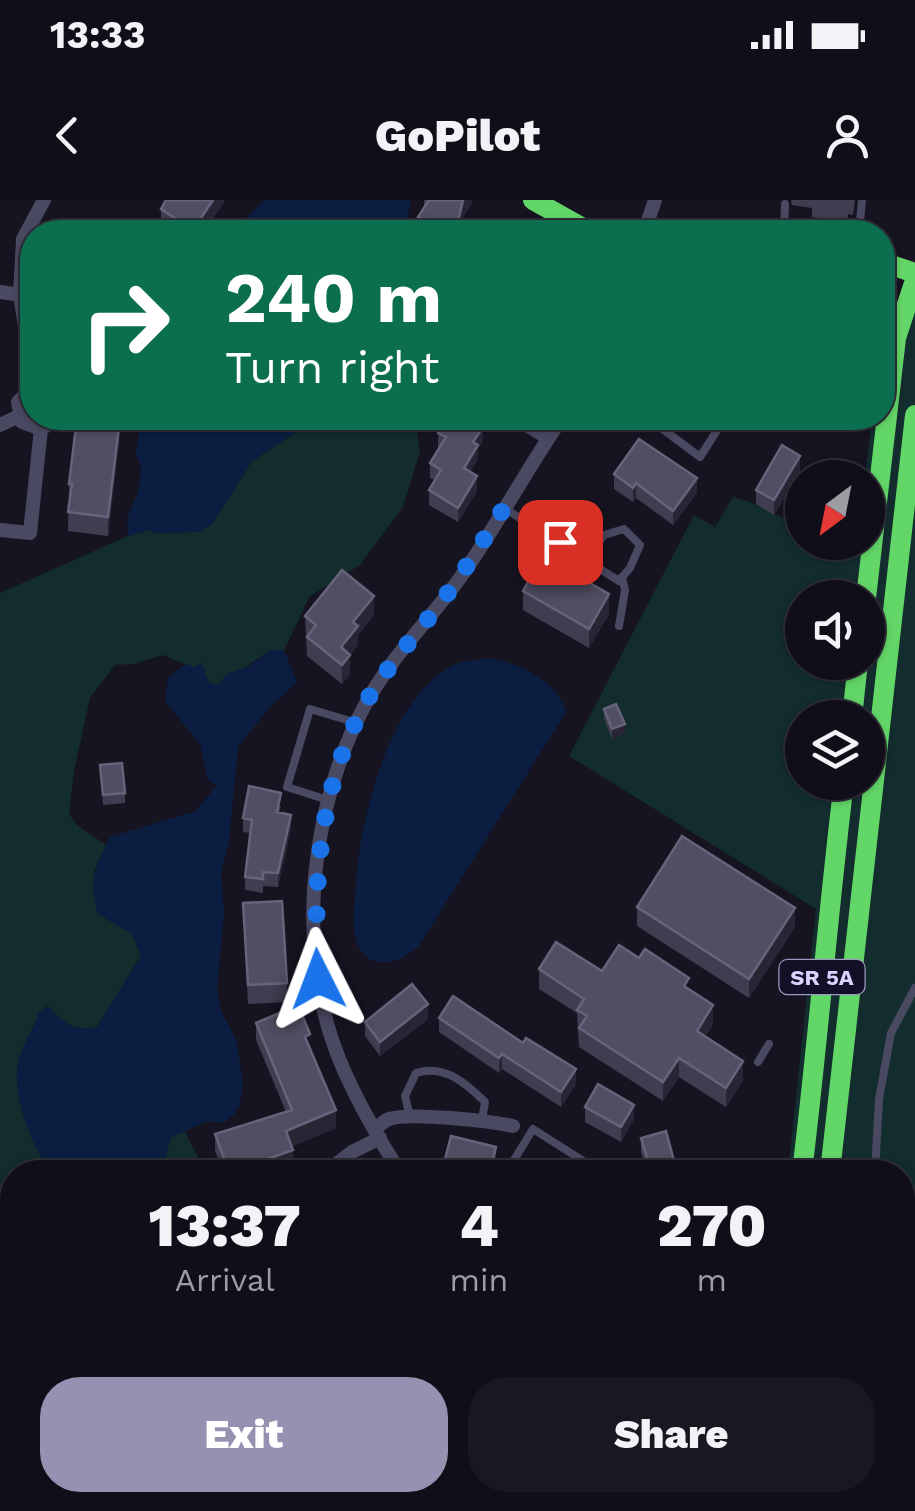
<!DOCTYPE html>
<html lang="en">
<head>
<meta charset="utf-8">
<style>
	:root { --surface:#100f19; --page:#191822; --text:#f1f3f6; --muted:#9c9ca2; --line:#302f38; --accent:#9591b1 }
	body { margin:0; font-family:"Work Sans",sans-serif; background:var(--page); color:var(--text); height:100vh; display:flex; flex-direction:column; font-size:38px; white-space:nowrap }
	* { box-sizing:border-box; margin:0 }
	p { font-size:32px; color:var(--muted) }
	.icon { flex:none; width:55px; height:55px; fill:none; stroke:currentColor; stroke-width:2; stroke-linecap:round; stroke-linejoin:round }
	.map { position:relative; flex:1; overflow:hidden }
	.sheet { position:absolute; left:0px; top:960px; width:915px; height:352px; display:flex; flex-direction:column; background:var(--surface); border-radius:40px 40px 0 0; box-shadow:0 2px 8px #0004,0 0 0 2px var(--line) }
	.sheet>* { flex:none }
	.guide { position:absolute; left:20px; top:20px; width:875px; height:210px; border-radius:40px; box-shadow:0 2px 8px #0004,0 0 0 2px var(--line); background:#0b6e4f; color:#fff; overflow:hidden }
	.needle { width:65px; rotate:212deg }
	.tools { position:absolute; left:785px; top:260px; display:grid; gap:20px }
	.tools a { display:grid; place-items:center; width:100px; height:100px; border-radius:50%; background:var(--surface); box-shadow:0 2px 8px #0004,0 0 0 2px var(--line); font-size:50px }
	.pin { position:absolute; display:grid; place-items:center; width:85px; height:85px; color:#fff; margin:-42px; border-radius:20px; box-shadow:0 5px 15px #0006 }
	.me { position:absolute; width:110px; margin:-55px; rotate:357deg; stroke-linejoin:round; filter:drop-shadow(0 0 8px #0008) }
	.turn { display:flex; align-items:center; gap:35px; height:210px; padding:0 40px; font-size:45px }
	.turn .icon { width:130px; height:130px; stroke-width:2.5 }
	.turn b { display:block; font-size:70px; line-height:85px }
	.eta { display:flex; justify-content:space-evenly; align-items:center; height:170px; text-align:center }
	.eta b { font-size:60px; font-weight:800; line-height:70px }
	.cta { display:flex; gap:20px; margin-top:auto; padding:20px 40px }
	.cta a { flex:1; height:115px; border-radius:40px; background:var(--accent); color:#fff; font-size:40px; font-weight:800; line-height:115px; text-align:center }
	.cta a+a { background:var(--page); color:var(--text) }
	.status { display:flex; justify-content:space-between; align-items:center; height:70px; padding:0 50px; background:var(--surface); direction:ltr }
	.status svg { height:28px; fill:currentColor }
	header { display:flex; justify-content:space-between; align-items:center; height:130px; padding:0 40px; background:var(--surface); font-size:45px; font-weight:800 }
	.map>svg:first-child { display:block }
</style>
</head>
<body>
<div class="status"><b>13:33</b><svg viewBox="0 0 49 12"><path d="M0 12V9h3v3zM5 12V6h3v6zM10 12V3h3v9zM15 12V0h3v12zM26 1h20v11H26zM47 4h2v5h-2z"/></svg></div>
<header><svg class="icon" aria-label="back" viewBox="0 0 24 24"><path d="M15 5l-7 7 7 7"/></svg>GoPilot<svg class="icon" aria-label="person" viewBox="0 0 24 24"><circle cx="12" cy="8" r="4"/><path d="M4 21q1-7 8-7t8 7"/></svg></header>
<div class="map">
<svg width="915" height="1311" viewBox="0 0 915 1311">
	<rect width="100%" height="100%" fill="#161421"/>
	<path fill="#132c2d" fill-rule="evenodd" d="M 885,99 L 915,102 L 915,1311 L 804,1311 L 805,1300 L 902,1300 L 902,972 L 788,972 L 816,709 L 569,556 L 694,315 L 715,327 L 733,297 L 756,304 L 802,328 L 802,342 L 842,343 L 857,346 L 858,343 L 868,342 L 865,277 L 872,218 L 882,218 ZM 802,398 L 868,398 L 868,462 L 802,462 ZM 802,518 L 868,518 L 868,582 L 802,582 Z
		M 317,218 L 415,218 L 420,251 L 403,307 L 360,365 L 310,396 L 284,450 L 271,450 L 218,485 L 209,483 L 203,471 L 162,455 L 134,464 L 115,465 L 90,498 L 74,571 L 69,614 L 77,625 L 106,645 L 94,671 L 132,734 L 141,756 L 97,827 C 72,832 64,823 47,806 L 38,814 C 36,825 28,833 27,843 C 19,891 23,932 50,972 L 12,972 L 12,1300 L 156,1300 L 143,1311 L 0,1311 L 0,393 L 128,336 L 150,329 L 155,333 L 198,332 L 212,324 L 252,261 Z
		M 184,929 L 205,972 L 161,972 L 171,937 Z"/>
	<path fill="#0b1e41" d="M 265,0 L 411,0 L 405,32 L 232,32 Z
		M 141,218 L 317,218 L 252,261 L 212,324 L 198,332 L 155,333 L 150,330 L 128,336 L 127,319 L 139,290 L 141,265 L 136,255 Z
		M 271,450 L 284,450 L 297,482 L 269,508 L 238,547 L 229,641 L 221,673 L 224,714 L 217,788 L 221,811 L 236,839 L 243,882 L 240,904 L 233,916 L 223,923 L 208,921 L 171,937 L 161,972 L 50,972 C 31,945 10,892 19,858 C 23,842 35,830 38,814 L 48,806 C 64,823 72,832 97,827 L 141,756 L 132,734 L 98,714 C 88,679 95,669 110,637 L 196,611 L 217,585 L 208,580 L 200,544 L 165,501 L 168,478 L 185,464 L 195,467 L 201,462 L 209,483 L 218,485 L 227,474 L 248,467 Z
		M 490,458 C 522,465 556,480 566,512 L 418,747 C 402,761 372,773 359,747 C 350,730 355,704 356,686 C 359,621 391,489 459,463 C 468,460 480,460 490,458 Z"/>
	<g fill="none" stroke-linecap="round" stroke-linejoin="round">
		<path stroke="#4a4962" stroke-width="8" d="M 784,32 L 785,4
			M 859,32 L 862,0
			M 648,218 L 700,257 L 725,218
			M 504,308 L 619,381 L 630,368 L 640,345 L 624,329 L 604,335 L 587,359
			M 619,426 L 625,390 L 622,377
			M 328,600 L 287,587 L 310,509 L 357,523
			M 758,862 L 769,844
			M 410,917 L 405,896 L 416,873 C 444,864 466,883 485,902 L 482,920
			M 537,972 L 514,960 L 533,929 L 588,964 L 593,972
			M 875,972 L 879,899 L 891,833 L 915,788"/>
		<path stroke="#4a4962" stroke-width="14" d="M 644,32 L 655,0
			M 0,92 L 20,95
			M 32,170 L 20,95 L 23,39 L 44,0
			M 32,188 L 18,202 L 22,222 L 41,229 L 58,218
			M 515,218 L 548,238
			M 0,225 L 19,216
			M 0,330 L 30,333 L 41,229
			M 375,929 C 380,925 384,921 389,919 C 411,912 489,921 513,926
			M 326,972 L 352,952 L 380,938
			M 400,972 C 373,930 340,872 327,823 C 299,721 315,598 365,505 C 390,458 429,421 460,378 C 497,326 526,270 562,218
			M 902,1023 L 915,1027
			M 287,1300 L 287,1303"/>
		<path stroke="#63d668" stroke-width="20" d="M 533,0 L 583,28 L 607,32
			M 882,62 L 915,73
			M 866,398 L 896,138 L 915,80
			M 852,518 L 858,462
			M 802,972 C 818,842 828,712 844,582
			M 830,972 L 915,215
			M 764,1311 L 766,1300"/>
		<path stroke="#ff974d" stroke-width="20" d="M 792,1311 L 793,1300"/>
	</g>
	<path fill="#403d50" d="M 225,0 L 204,32 L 167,32 L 161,28 L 161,9 Z
		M 424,0 L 472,0 L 472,3 L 461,20 L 459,32 L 418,32 L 418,17 L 424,7 Z
		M 791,0 L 855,0 L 853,15 L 848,14 L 847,22 L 812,17 L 812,8 L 792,5 Z
		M 121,218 L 108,336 L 68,331 L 69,284 Z
		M 438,233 L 483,241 L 478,249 L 478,259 L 470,272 L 477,291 L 458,322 L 429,305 L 429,290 L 435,280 L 430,278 L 430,263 L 440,248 L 438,247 Z
		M 800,271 L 774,315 L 756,304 L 756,290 Z
		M 614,274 L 697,293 L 673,325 L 636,298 L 633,302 L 614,289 Z
		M 523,391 L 609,414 L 589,448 L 523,410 Z
		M 374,415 L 358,435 L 358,445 L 350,455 L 350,474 L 342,484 L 307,456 L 305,416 Z
		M 604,509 L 625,533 L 612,539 L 604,519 Z
		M 100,565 L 125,593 L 125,603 L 103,605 Z
		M 281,606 L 279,613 L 291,629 L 278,687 L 263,686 L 263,693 L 245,690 L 245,677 L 251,633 L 243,632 L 243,618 Z
		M 243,703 L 287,783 L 287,802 L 248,804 Z
		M 637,707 L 795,727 L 749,798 L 637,726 Z
		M 539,769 L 602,771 L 689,790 L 713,824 L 705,837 L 743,880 L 726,907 L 679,877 L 663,901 L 579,847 L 577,813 L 539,789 Z
		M 439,818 L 576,884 L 561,907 L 502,869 L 499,873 L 439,832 Z
		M 428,819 L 380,856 L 365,836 L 365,822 Z
		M 256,823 L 310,848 L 336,928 L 291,947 L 293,968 L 280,972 L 223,972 L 215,951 L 215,934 L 286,912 L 256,840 Z
		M 585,907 L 634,919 L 621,942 L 585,922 Z
		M 641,938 L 677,972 L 647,972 L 641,952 Z
		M 496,962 L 493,972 L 444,972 L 444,963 Z
		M 902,1124 L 915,1126 L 915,1184 L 911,1206 L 902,1205 Z
		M 230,1300 L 221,1311 L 150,1311 L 150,1301 Z
		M 550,1300 L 548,1311 L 411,1311 Z
		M 585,1300 L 692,1300 L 691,1311 L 616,1311 L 616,1305 Z"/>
	<path fill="#282635" d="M 213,0 L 225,0 L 204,32 L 193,32 Z
		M 463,0 L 472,0 L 472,3 L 461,20 L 459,32 L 453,32 L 453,27 Z
		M 120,218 L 121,229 L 108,336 L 108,317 Z
		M 483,227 L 483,241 L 478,249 L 478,259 L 464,282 L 464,268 L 473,242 Z
		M 800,256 L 800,271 L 774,315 L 774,300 Z
		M 477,276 L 477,291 L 458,322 L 458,308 Z
		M 697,278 L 697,293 L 673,325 L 673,311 Z
		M 636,283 L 636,298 L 633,302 L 633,288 Z
		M 609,394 L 609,414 L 589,448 L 589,429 Z
		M 374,396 L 374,415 L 358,435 L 358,445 L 350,455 L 350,474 L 342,484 L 341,447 L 353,422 Z
		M 625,524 L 625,533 L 612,539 L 612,529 Z
		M 291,615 L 291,629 L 278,687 L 278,673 Z
		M 795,708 L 795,727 L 749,798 L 749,779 Z
		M 428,804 L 428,819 L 380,856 L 380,842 Z
		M 713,805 L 713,824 L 697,850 L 697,831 Z
		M 502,854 L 502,869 L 499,873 L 499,858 Z
		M 679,858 L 679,877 L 663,901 L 663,882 Z
		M 743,861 L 743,880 L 726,907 L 726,888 Z
		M 576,869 L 576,884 L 561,907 L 561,892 Z
		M 634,905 L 634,919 L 621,942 L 621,927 Z
		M 336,910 L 336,928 L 286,949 L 286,931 Z
		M 496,947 L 496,962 L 493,972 L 490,972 Z
		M 293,950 L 293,968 L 280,972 L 244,972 L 249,966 Z
		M 915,1164 L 915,1184 L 911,1206 L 911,1187 Z
		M 216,1300 L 230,1300 L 221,1311 L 207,1311 Z
		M 190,1301 L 190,1311 L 180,1311 Z"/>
	<path fill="#504e63" stroke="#66637b" stroke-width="2.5" d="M 166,0 L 213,0 L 193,30 L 161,9 Z
		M 429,0 L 463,0 L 459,17 L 453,27 L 458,31 L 458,32 L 421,32 L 426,22 L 418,17 Z
		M 77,218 L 120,218 L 108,317 L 68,312 L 72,284 L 69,284 Z
		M 447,218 L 467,218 L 483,227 L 473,242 L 478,245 L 464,268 L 477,276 L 458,308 L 429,290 L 441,270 L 430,263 L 446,237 L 438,233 Z
		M 639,239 L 697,278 L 673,311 L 636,283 L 633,288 L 614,274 Z
		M 782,245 L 800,256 L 774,300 L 756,290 Z
		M 543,356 L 609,394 L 589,429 L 523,391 Z
		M 342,370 L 374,396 L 353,422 L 358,426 L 341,447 L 350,455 L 342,465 L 307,437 L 316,425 L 305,416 Z
		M 616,504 L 625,524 L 612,529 L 604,509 Z
		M 122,563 L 125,593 L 103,595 L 100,565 Z
		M 249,586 L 281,593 L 277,612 L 291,615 L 278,673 L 263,672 L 263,679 L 245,677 L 252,620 L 243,618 Z
		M 682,636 L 795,708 L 749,779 L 637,707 Z
		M 282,701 L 287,783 L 248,785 L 243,703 Z
		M 556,742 L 602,771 L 619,745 L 639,758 L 645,749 L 689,778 L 684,786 L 713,805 L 697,831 L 743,861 L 726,888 L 679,858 L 663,882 L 579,828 L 587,816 L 577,810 L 584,799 L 539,769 Z
		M 412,784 L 428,804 L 380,842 L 365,822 Z
		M 453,796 L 523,843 L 526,838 L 576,869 L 561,892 L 502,854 L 499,858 L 439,818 Z
		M 298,805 L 310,834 L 305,837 L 336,910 L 286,931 L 293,950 L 249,966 L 251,970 L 244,972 L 229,972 L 215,934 L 292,910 L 256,823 Z
		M 598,884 L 634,905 L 621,927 L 585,907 Z
		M 666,931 L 677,972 L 651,972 L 641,938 Z
		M 451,936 L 496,947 L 490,972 L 482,972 L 444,963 Z
		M 902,1124 L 915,1126 L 915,1164 L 911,1187 L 902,1186 Z
		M 151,1300 L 216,1300 L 207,1309 L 190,1301 L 180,1311 L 170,1311 L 150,1301 Z
		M 412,1300 L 548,1300 L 546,1309 L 517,1304 L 516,1311 L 488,1311 L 471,1308 L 471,1311 L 411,1311 Z
		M 617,1300 L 690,1300 L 689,1311 L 652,1311 L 616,1306 Z"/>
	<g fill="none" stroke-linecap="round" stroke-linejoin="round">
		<path stroke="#1a73e8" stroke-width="18" stroke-dasharray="0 32.4" d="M 318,779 C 313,684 318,588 366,502 C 386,468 411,441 435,410 C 461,377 482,342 504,308 L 560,342"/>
	</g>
	<g text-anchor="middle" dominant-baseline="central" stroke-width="10" stroke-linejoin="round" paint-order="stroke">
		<rect fill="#130f26" stroke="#9e99be" stroke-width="2.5" x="779.5" y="760" width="85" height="34" rx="8"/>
		<g font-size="22" font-weight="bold" fill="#d9d4ff">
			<text x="822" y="777">SR 5A</text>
		</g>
	</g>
</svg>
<div class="tools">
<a><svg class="needle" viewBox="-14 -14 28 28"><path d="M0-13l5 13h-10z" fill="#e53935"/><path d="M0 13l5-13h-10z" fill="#9c9ca2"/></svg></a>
<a><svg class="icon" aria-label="sound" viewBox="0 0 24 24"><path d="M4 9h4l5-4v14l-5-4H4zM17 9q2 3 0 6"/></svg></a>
<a><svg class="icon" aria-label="layers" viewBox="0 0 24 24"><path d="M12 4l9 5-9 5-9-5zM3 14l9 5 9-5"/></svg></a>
</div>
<div class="pin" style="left:560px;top:342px;background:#d93025"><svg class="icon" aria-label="arrive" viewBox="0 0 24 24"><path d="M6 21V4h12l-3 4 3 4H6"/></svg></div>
<svg class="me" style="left:318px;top:779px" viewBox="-20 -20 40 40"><path d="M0-17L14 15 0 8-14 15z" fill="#1a73e8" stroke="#fff" stroke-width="4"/></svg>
<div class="guide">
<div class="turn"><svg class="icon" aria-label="right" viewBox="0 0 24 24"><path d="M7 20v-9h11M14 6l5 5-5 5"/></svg><div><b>240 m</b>Turn right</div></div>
</div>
<section class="sheet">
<div class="eta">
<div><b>13:37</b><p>Arrival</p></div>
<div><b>4</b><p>min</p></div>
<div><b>270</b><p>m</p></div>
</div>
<div class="cta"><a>Exit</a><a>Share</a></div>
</section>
</div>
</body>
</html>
